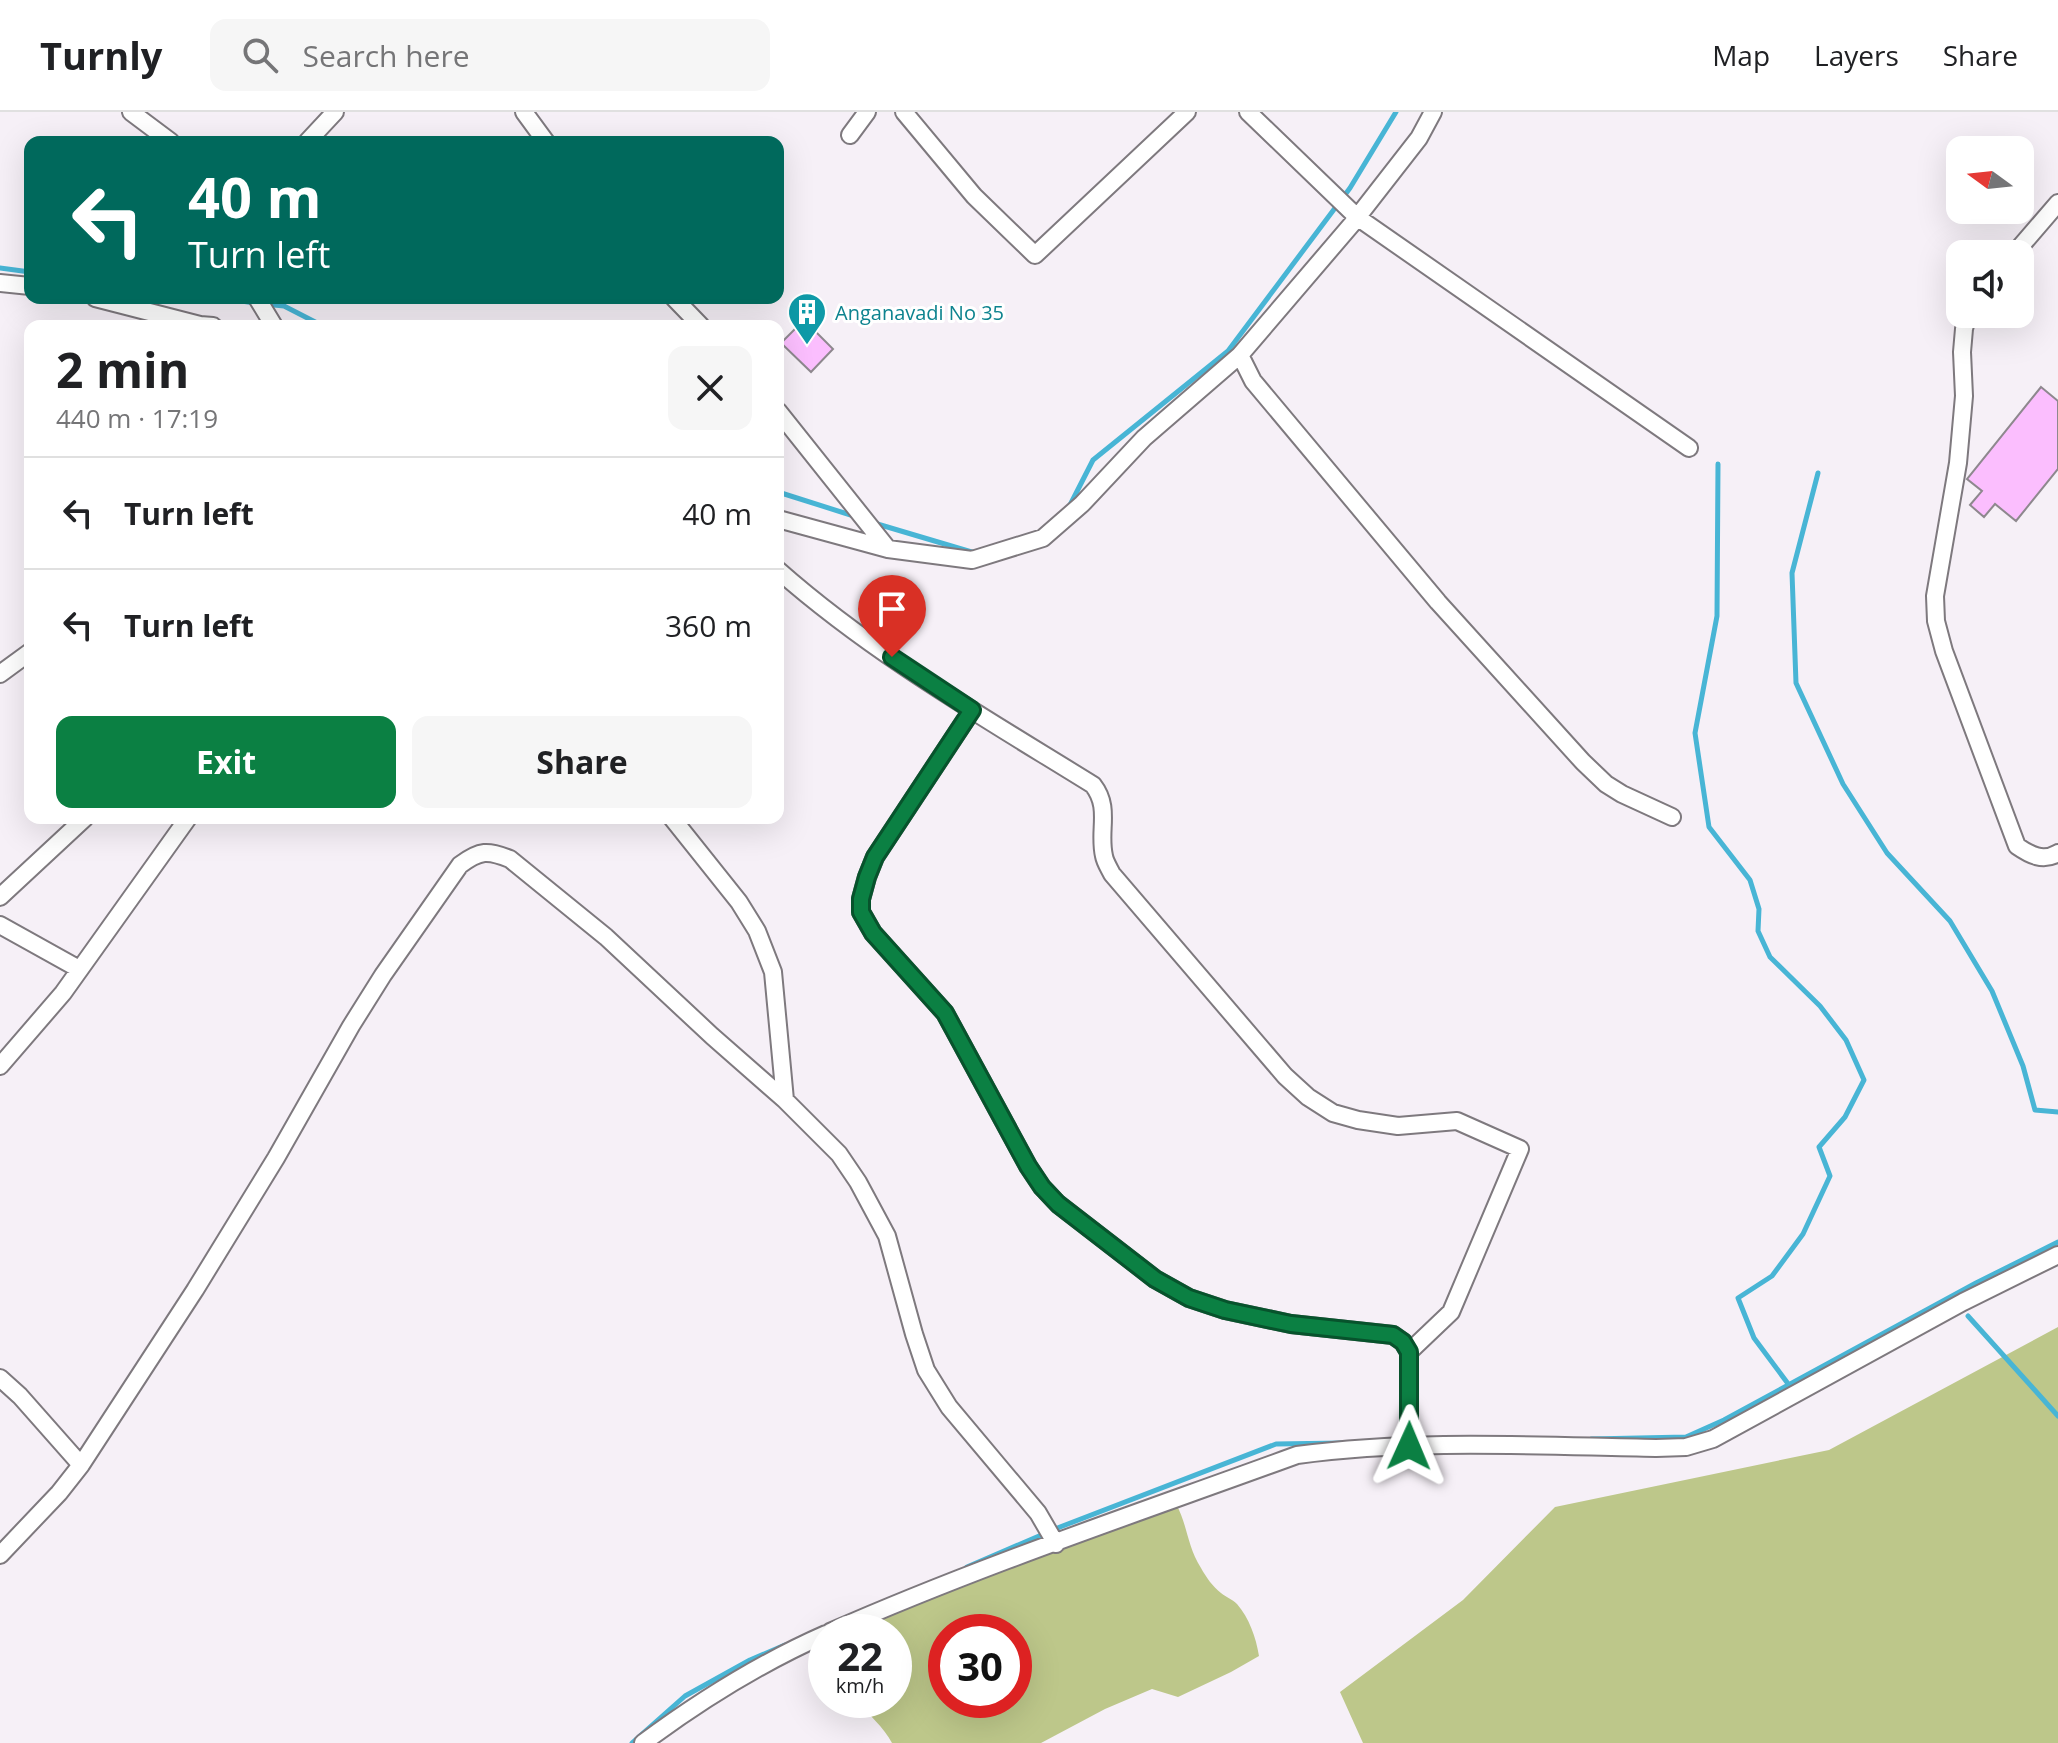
<!DOCTYPE html>
<html lang="en">
<head>
<meta charset="utf-8">
<style>
	:root { --surface:#fff; --page:#f6f6f6; --text:#202124; --muted:#757577; --line:#e0e0e0; --accent:#0b8043 }
	body { margin:0; font-family:"Open Sans",sans-serif; background:var(--page); color:var(--text); height:100vh; display:flex; flex-direction:column; font-size:30px; white-space:nowrap }
	* { box-sizing:border-box; margin:0 }
	p { font-size:26px; color:var(--muted) }
	.icon { flex:none; width:44px; height:44px; fill:none; stroke:currentColor; stroke-width:2; stroke-linecap:round; stroke-linejoin:round }
	.map { position:relative; flex:1; overflow:hidden }
	.sheet { position:absolute; left:24px; top:208px; width:760px; height:504px; display:flex; flex-direction:column; background:var(--surface); border-radius:16px; box-shadow:0 8px 32px #0002 }
	.sheet>* { flex:none }
	.guide { position:absolute; left:24px; top:24px; width:760px; height:168px; border-radius:16px; box-shadow:0 8px 32px #0002; background:#00695c; color:#fff; overflow:hidden }
	.needle { width:52px; rotate:285deg }
	.controls { position:absolute; left:1946px; top:24px; display:grid; gap:16px }
	.controls a { display:grid; place-items:center; width:88px; height:88px; border-radius:16px; background:var(--surface); box-shadow:0 8px 32px #0002; font-size:40px }
	.speed { position:absolute; left:808px; top:1502px; display:flex; gap:16px; font-size:40px; font-weight:700; text-align:center }
	.speed>* { display:grid; place-content:center; width:104px; height:104px; border-radius:50%; background:var(--surface); box-shadow:0 8px 32px #0002; line-height:1 }
	.speed small { font-size:20px; font-weight:400 }
	.speed .limit { border:12px solid #d22; background:#fff; color:#111 }
	.pin { position:absolute; display:grid; place-items:center; width:68px; height:68px; color:#fff; margin:-82px -34px; border-radius:50% 50% 50% 0; rotate:-45deg; box-shadow:0 0 8px #0007 }
	.pin .icon { rotate:45deg }
	.me { position:absolute; width:88px; margin:-44px; rotate:1deg; stroke-linejoin:round; filter:drop-shadow(0 0 6px #0008) }
	.turn { display:flex; align-items:center; gap:28px; height:168px; padding:0 32px; font-size:36px }
	.turn .icon { width:104px; height:104px; stroke-width:2.5 }
	.turn b { display:block; font-size:56px; line-height:68px }
	.round { display:grid; place-items:center; flex:none; width:84px; height:84px; border-radius:16px; background:var(--page) }
	.headline { display:flex; align-items:center; justify-content:space-between; height:136px; padding:0 32px }
	h1 { font-size:48px; font-weight:700; line-height:60px }
	.action { display:flex; gap:16px; margin-top:auto; padding:16px 32px }
	.action a { flex:1; height:92px; border-radius:16px; background:var(--accent); color:#fff; font-size:32px; font-weight:700; line-height:92px; text-align:center }
	.action a+a { background:var(--page); color:var(--text) }
	ul { padding:0; list-style:none }
	li { display:flex; align-items:center; gap:24px; height:112px; padding:0 32px; border-top:2px solid var(--line) }
	li div { flex:1 }
	li b { display:block; font-size:30px }
	li em { font-style:normal }
	header { display:flex; align-items:center; gap:48px; box-sizing:border-box; height:112px; padding:0 40px; background:var(--surface); border-bottom:2px solid var(--line) }
	header strong { font-size:38px }
	nav { display:flex; gap:44px; margin-inline-start:auto; font-size:28px }
	.search { width:560px; height:72px; background:var(--page); display:flex; align-items:center; gap:20px; box-sizing:border-box; padding:0 28px; border-radius:16px; color:var(--muted); font-size:30px }
	.map>svg:first-child { display:block }
</style>
</head>
<body>
<header>
<strong>Turnly</strong>
<div class="search"><svg class="icon" aria-label="search" viewBox="0 0 24 24"><circle cx="10" cy="10" r="6"/><path d="M15 15l6 6"/></svg>Search here</div>
<nav><a>Map</a><a>Layers</a><a>Share</a></nav>
</header>
<div class="map">
<svg width="2058" height="1631" viewBox="0 0 2058 1631">
	<rect width="100%" height="100%" fill="#f6f0f7"/>
	<path fill="#bdc78a" fill-rule="evenodd" d="M 2058,1215 L 2058,1631 L 1363,1631 L 1340,1580 L 1463,1488 L 1555,1395 L 1829,1338 Z
		M 1176,1392 C 1188,1414 1187,1434 1201,1456 C 1206,1465 1213,1475 1221,1481 C 1226,1485 1232,1487 1237,1492 C 1249,1506 1256,1525 1259,1544 L 1231,1560 L 1178,1585 L 1152,1577 L 1105,1597 L 1041,1631 L 892,1631 C 884,1615 868,1603 858,1588 L 894,1588 L 894,1520 L 844,1520 L 903,1496 ZM 946,1520 L 1014,1520 L 1014,1588 L 946,1588 Z"/>
	<g fill="none" stroke-linecap="round" stroke-linejoin="round">
		<path stroke="#48b5d5" stroke-width="5" d="M 0,156 L 30,160
			M 221,186 L 255,191
			M 264,192 L 284,194 L 323,214
			M 1718,352 L 1717,504 L 1695,621 L 1709,715 L 1750,768 L 1759,797 L 1758,819 L 1770,845 L 1820,894 L 1846,928 L 1864,968 L 1845,1005 L 1819,1035 L 1830,1064 L 1803,1122 L 1772,1164 L 1738,1186 L 1754,1226 L 1789,1273
			M 1818,361 L 1792,461 L 1796,571 L 1843,672 L 1887,741 L 1950,809 L 1992,879 L 2023,954 L 2035,998 L 2058,1000
			M 778,380 L 857,405
			M 1069,395 L 1093,348 L 1228,239 L 1350,76 L 1396,0
			M 874,411 L 975,441
			M 1968,1204 L 2058,1304
			M 1591,1327 L 1686,1325 L 1724,1308 L 1976,1171 L 2058,1130
			M 967,1455 L 1060,1415 L 1276,1332 L 1341,1331
			M 632,1631 L 685,1584 L 750,1548 L 785,1533"/>
	</g>
	<path fill="#fbbefe" stroke="#8e888e" stroke-width="2" d="M 804,208 L 833,237 L 811,260 L 781,231 Z
		M 2041,275 L 2058,289 L 2058,357 L 2016,409 L 1995,392 L 1984,405 L 1970,393 L 1982,379 L 1967,367 Z"/>
	<g fill="none" stroke-linecap="round" stroke-linejoin="round">
		<g stroke="#7e797e" stroke-width="20">
			<path id="minor" d="M 131,0 L 171,30
				M 524,0 L 546,30
				M 904,0 L 974,84 L 1035,143 L 1187,0
				M 1248,0 L 1357,105 L 1689,336
				M 1433,0 L 1419,26 L 1352,112 L 1240,243 L 1253,269 L 1438,490 L 1583,650 L 1606,672 L 1622,682 L 1672,705
				M 850,23 L 867,0
				M 307,30 L 335,0
				M 2014,142 L 2058,91
				M 0,171 L 30,174
				M 95,186 L 200,213 L 213,214
				M 257,186 L 274,214
				M 674,186 L 701,214
				M 1968,202 L 1964,217 L 1962,240 L 1964,284 L 1958,351 L 1935,484 L 1936,509 L 1944,539 L 2017,734 C 2030,743 2043,750 2058,741
				M 778,299 L 888,437
				M 778,407 L 888,437 L 972,448 L 1043,426 L 1082,392 L 1144,326 L 1240,243
				M 778,458 C 873,542 985,606 1093,673 C 1111,696 1098,718 1104,744 C 1105,750 1109,756 1112,762 L 1285,964 L 1308,985 L 1333,1001 L 1358,1008 L 1398,1014 L 1457,1009 L 1520,1037 L 1451,1200 L 1409,1240
				M 0,562 L 30,540
				M 972,598 L 875,745 L 867,765 L 861,787 L 861,800 L 873,821 L 945,901 L 1028,1054 L 1042,1075 L 1058,1092 L 1155,1167 L 1189,1186 L 1225,1198 L 1291,1212 L 1393,1223 L 1403,1230 L 1409,1240 L 1409,1334
				M 672,706 L 739,790 L 757,819 L 773,860 L 785,988
				M 0,785 L 85,706
				M 0,813 L 79,857
				M 0,954 L 63,881 L 188,706
				M 0,1266 L 20,1284 L 81,1353
				M 0,1443 L 59,1381 L 81,1353 L 195,1178 L 276,1046 L 351,914 L 383,863 L 460,753 C 480,738 488,738 510,747 L 606,825 L 712,924 L 785,988 L 839,1042 L 858,1070 L 887,1124 L 914,1222 L 926,1258 L 949,1295 L 1038,1401 L 1056,1432
				M 830,1520 C 982,1453 1141,1400 1297,1343 C 1416,1327 1536,1334 1656,1336 L 1686,1335 L 1713,1327 L 1963,1190 L 2058,1143
				M 643,1631 C 701,1588 760,1551 826,1522"/>
		</g>
		<use href="#minor" stroke="#fff" stroke-width="16"/>
	</g>
	<g fill="none" stroke-linecap="round" stroke-linejoin="round">
		<g stroke="#07532c" stroke-width="20">
			<path id="route" d="M 892,545 L 972,598 L 875,745 L 867,765 L 861,787 L 861,800 L 873,821 L 945,901 L 1028,1054 L 1042,1075 L 1058,1092 L 1155,1167 L 1189,1186 L 1225,1198 L 1291,1212 L 1393,1223 L 1403,1230 L 1409,1240 L 1409,1334"/>
		</g>
		<use href="#route" stroke="#0b8043" stroke-width="14"/>
	</g>
	<defs>
		<g id="building-pin" transform="scale(2)"><path d="M0 17L-7.5 6A9.5 9.5 0 1 1 7.5 6Z" fill="#0f9aa8" stroke="#fff"/><path d="M-4-6H4V6H1V3H-1V6H-4ZM-2.5-4.3h1.7v1.8h-1.7ZM.8-4.3h1.7v1.8H.8ZM-2.5-1h1.7V.8h-1.7ZM.8-1h1.7V.8H.8Z" fill="#fff"/></g>
	</defs>
	<g fill-rule="evenodd">
		<use href="#building-pin" x="807" y="200"/>
	</g>
	<g text-anchor="middle" dominant-baseline="central" stroke-width="6" stroke-linejoin="round" paint-order="stroke">
		<g font-size="20" fill="#0d838f" stroke="#fff" text-anchor="start">
			<text x="835" y="200">Anganavadi No 35</text>
		</g>
	</g>
</svg>
<div class="controls">
<a><svg class="needle" viewBox="-14 -14 28 28"><path d="M0-13l5 13h-10z" fill="#e53935"/><path d="M0 13l5-13h-10z" fill="#757577"/></svg></a>
<a><svg class="icon" aria-label="sound" viewBox="0 0 24 24"><path d="M4 9h4l5-4v14l-5-4H4zM17 9q2 3 0 6"/></svg></a>
</div>
<div class="speed"><div>22<small>km/h</small></div><div class="limit">30</div></div>
<div class="pin" style="left:892px;top:545px;background:#d93025"><svg class="icon" aria-label="arrive" viewBox="0 0 24 24"><path d="M6 21V4h12l-3 4 3 4H6"/></svg></div>
<svg class="me" style="left:1409px;top:1334px" viewBox="-20 -20 40 40"><path d="M0-17L14 15 0 8-14 15z" fill="#0b8043" stroke="#fff" stroke-width="4"/></svg>
<div class="guide">
<div class="turn"><svg class="icon" aria-label="left" viewBox="0 0 24 24"><path d="M17 20v-9H6M10 6l-5 5 5 5"/></svg><div><b>40 m</b>Turn left</div></div>
</div>
<section class="sheet">
<div class="headline"><div><h1>2 min</h1><p>440 m · 17:19</p></div><a class="round"><svg class="icon" aria-label="close" viewBox="0 0 24 24"><path d="M6 6l12 12M18 6L6 18"/></svg></a></div>
<ul>
<li><svg class="icon" aria-label="left" viewBox="0 0 24 24"><path d="M17 20v-9H6M10 6l-5 5 5 5"/></svg><div><b>Turn left</b></div><em>40 m</em></li>
<li><svg class="icon" aria-label="left" viewBox="0 0 24 24"><path d="M17 20v-9H6M10 6l-5 5 5 5"/></svg><div><b>Turn left</b></div><em>360 m</em></li>
</ul>
<div class="action"><a>Exit</a><a>Share</a></div>
</section>
</div>
</body>
</html>
